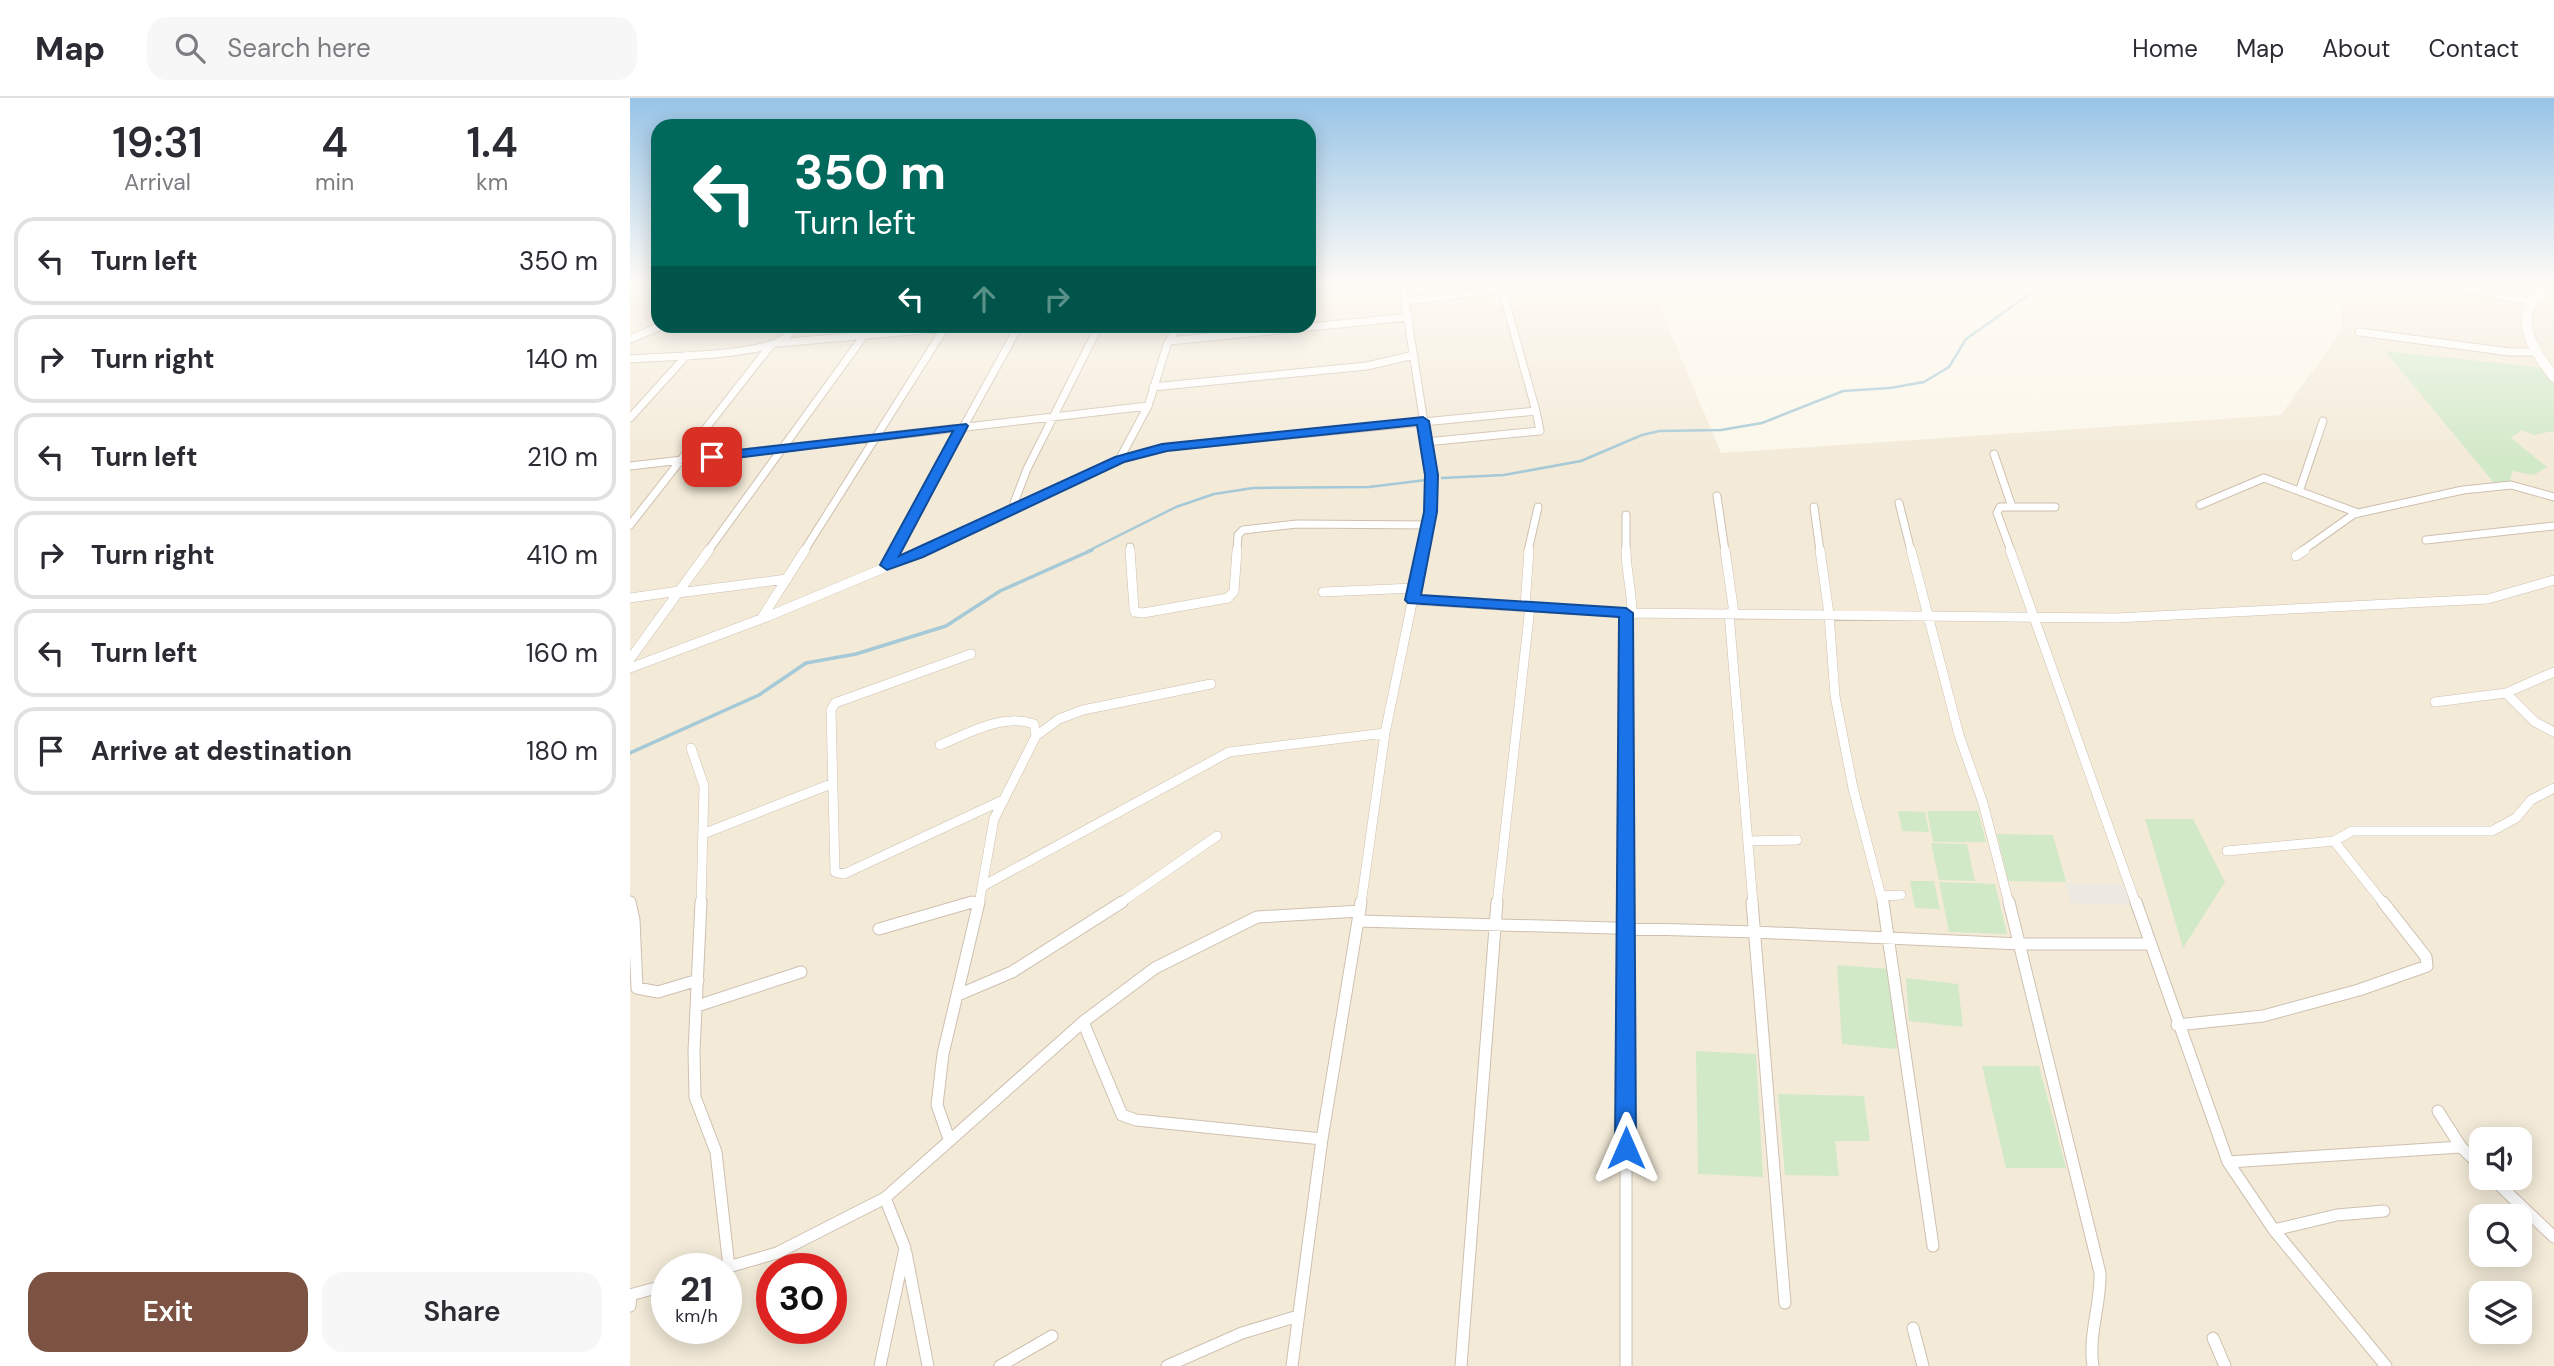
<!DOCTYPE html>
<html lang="en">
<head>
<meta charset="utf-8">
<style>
	:root { --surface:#fff; --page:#f7f7f7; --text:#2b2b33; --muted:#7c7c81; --line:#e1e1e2; --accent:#7c5342 }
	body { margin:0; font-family:"DM Sans",sans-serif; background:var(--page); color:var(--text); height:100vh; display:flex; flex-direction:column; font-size:26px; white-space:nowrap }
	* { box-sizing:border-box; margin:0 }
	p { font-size:23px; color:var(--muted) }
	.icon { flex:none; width:38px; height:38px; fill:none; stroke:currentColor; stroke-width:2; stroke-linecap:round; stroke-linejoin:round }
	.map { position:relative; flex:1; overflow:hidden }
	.side { display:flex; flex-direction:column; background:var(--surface); width:630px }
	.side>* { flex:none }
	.banner { position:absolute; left:21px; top:21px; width:665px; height:214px; border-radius:21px; box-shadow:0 4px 18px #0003; background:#00695c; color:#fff; overflow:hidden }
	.controls { position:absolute; left:1839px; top:1029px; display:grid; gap:14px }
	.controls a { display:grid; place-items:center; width:63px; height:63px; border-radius:14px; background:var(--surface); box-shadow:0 4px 18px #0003; font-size:35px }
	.speed { position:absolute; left:21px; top:1155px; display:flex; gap:14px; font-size:35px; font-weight:700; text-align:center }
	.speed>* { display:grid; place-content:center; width:91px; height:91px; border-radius:50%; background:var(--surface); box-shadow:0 4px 18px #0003; line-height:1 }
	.speed small { font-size:18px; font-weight:400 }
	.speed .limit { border:10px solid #d22; background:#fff; color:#111 }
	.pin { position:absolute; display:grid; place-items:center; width:60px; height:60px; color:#fff; margin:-30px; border-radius:14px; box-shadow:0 4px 10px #0006 }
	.me { position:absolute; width:77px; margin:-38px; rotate:0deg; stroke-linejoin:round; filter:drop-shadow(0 0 5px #0008) }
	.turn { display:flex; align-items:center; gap:24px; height:147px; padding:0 28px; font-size:32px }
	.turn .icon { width:91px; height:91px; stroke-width:2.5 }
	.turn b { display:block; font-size:49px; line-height:60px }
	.lanes { display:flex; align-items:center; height:66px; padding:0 28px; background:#0003; justify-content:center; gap:35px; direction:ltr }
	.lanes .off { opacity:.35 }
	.eta { display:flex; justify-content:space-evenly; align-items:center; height:119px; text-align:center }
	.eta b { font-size:42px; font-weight:600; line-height:49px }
	.button { display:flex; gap:14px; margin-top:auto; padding:14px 28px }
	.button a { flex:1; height:80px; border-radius:21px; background:var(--accent); color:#fff; font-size:28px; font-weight:600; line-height:80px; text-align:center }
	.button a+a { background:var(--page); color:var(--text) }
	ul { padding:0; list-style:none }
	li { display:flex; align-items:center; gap:21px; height:88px; margin:0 14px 10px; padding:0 14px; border:4px solid var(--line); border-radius:21px }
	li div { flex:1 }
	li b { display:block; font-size:26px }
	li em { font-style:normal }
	header { display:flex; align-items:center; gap:42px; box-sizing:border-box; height:98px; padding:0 35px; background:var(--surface); border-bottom:2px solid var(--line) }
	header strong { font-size:33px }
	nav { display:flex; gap:38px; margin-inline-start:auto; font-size:24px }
	.search { width:490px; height:63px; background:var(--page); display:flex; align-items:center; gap:18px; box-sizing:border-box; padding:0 24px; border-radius:21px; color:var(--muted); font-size:26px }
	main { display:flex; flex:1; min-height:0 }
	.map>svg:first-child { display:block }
</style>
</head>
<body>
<header>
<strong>Map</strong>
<div class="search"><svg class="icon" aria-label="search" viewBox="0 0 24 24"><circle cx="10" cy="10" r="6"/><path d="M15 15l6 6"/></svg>Search here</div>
<nav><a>Home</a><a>Map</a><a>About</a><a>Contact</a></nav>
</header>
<main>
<section class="side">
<div class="eta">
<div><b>19:31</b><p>Arrival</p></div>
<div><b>4</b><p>min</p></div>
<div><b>1.4</b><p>km</p></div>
</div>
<ul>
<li><svg class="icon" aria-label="left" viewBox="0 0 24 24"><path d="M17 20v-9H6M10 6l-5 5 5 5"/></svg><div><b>Turn left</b></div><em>350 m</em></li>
<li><svg class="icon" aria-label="right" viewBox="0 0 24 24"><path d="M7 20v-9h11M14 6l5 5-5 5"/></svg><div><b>Turn right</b></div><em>140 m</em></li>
<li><svg class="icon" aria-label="left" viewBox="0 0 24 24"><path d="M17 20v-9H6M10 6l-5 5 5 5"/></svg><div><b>Turn left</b></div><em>210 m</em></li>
<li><svg class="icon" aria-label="right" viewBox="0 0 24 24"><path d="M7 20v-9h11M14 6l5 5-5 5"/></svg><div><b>Turn right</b></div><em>410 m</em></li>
<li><svg class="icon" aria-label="left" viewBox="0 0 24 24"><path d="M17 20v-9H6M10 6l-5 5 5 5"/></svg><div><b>Turn left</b></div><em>160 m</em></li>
<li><svg class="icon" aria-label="arrive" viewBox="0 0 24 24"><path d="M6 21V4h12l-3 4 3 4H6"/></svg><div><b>Arrive at destination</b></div><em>180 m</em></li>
</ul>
<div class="button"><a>Exit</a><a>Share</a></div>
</section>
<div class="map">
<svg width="1924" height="1268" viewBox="0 0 1924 1268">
	<rect width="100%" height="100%" fill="#fcf7ea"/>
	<path fill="#f3ead8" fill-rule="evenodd" d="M 0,184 L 28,184 L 28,228 L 679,228 L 679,184 L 1019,184 L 1091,355 L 1651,317 L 1711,234 L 1712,184 L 1924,184 L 1924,1268 L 0,1268 ZM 1852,1041 L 1890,1041 L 1890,1080 L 1852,1080 ZM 1852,1118 L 1890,1118 L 1890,1157 L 1852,1157 ZM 37,1171 L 96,1171 L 96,1230 L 37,1230 ZM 142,1171 L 201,1171 L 201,1230 L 142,1230 ZM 1852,1195 L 1890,1195 L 1890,1234 L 1852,1234 Z"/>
	<path fill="#ede9e2" d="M 1435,785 L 1494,787 L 1500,807 L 1441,805 Z"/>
	<path fill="#d2e9c8" d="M 1755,253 L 1915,270 L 1924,284 L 1924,333 L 1904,337 L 1892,332 L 1881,340 L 1917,369 L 1904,377 L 1882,373 L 1880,384 L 1865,386 Z
		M 1268,713 L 1295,714 L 1299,734 L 1272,733 Z
		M 1297,713 L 1348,713 L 1356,744 L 1303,744 Z
		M 1515,721 L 1563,721 L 1595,784 L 1553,850 Z
		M 1367,736 L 1423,737 L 1436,784 L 1378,783 Z
		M 1301,745 L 1337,746 L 1345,783 L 1309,782 Z
		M 1280,783 L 1304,783 L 1310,811 L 1285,810 Z
		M 1309,784 L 1365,786 L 1377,836 L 1319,834 Z
		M 1207,867 L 1260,871 L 1267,951 L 1212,946 Z
		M 1276,880 L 1328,886 L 1333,929 L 1279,923 Z
		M 1066,953 L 1126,956 L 1133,1079 L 1068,1076 Z
		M 1352,968 L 1409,968 L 1436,1070 L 1376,1070 Z
		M 1148,996 L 1234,998 L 1240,1043 L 1205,1043 L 1209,1078 L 1155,1077 Z"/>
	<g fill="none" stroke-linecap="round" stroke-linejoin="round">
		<path stroke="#a5c9d6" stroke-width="2.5" d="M 812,380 L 874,377 L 951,363 L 1012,337 L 1029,333 L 1091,332 L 1132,325 L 1213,293 L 1260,290 L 1294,284 L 1319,269 L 1336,241 L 1417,184
			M 458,453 L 546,409 L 584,396 L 623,390 L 739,389 L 796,382"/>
		<path stroke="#a5c9d6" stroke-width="3.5" d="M 0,655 L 129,597 L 176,565 L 226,556 L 316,528 L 370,493 L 462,452"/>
		<g stroke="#cec0b0" stroke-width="9">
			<path id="street-far2" d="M 772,184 L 801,370 L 801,414 L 793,453
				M 1802,184 L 1900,203
				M 679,188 L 741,184
				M 775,203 L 872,192
				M 1729,234 L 1880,254 L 1907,254
				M 0,241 L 31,228
				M 539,243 L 779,219
				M 148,245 L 338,228
				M 0,261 C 37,258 119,258 150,243 C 157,240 161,234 165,228
				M 523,289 L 737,268 L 784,257
				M 0,320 L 57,257
				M 796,344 L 910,333 L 906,313
				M 1364,356 L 1382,409
				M 489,362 L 518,308 L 537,247 L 547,228
				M 0,368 L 518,308
				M 1670,391 L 1693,323
				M 1087,398 L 1095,453
				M 1269,405 L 1281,453
				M 1570,407 L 1634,380 L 1728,415
				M 389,409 L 384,405 L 397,371 L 469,228
				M 1184,409 L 1190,453
				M 996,417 L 996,453
				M 0,427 L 141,247
				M 1796,442 L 1924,428
				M 500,449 L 500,453
				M 78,453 L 241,228
				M 174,453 L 316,228
				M 265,453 L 389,228
				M 294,453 L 489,362 L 536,349 L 906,313 L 870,184
				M 607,453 L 608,437 L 613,432 L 667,426 L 798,427
				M 898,453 L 908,409
				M 1381,453 L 1367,415 L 1370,409 L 1425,409
				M 1672,453 L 1724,416 L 1833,392 L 1881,387 L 1924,399"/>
		</g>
		<g stroke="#cec0b0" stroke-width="10">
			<path id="street-far1" d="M 500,452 L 504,511 L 505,514 L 513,515 L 598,500 L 604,493 L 607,452
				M 996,452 C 996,473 1002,493 1002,515
				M 1095,452 L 1104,515
				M 1190,452 L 1199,516 L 1205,598 L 1223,690 L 1253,806
				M 1281,452 L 1329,637 L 1353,705 L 1379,806
				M 1380,452 L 1506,806
				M 1666,458 L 1675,452
				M 257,467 L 266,452
				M 693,494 L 785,490
				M 48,495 L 157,481
				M 0,500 L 49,493
				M 783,502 L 996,515 L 1486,520 L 1858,501 L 1924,482
				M 895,509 L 899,452
				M 996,515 L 996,806
				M 1099,515 L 1123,806
				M 131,521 L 175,452
				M 341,556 L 205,605 L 201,612 L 205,774 L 214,776 L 373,702
				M 0,561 L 79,452
				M 0,570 L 139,518 L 297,452
				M 1876,595 L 1905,624 L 1924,634
				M 1805,604 L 1876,595 L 1924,574
				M 310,647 C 339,635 373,615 404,626 L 406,638
				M 61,650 L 74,688 L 71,806
				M 73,736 L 201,686
				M 1119,743 L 1167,742
				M 1704,743 L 1754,806
				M 1597,753 L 1704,743 L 1722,733 L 1862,733 L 1886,720 L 1901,702 L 1924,690
				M 353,788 L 599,654 L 755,635
				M 1252,798 L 1271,797
				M 336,806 L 350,802
				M 349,806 L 364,721 L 406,638 L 429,621 L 453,612 L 581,586
				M 489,806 L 587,738
				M 731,806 L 755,635 L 793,452
				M 867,806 L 900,509"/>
		</g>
		<g stroke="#cec0b0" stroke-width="13">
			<path id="street" d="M 0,804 L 4,822 L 7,890 L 28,894 L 68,882
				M 71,804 L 64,953 L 65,999 L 86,1054 L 99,1169
				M 996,804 L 996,1268
				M 1122,804 L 1155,1205
				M 1253,804 L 1303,1148
				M 1379,804 L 1470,1175 C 1471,1207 1458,1236 1463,1268
				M 1506,804 L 1598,1064 L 1644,1132 L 1756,1268
				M 729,823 L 1125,834 L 1390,846 L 1520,846
				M 249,831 L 342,804
				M 328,897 L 382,874 L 492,804
				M 67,908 L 171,874
				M 453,924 L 492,1017 L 506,1022 L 692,1041
				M 1547,927 L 1633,918 L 1729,892 L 1797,868 L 1796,859 L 1753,804
				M 1808,1013 L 1831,1049 L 1852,1069
				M 319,1041 L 307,1007 L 313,956 L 349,804
				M 1598,1064 L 1831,1049
				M 1862,1080 L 1924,1139
				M 1644,1132 L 1707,1117 L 1754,1113
				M 276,1155 L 298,1268
				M 91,1171 L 147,1155 L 255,1100 L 453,924 L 525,870 L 627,819 L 730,813
				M 0,1197 L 37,1187
				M 0,1208 L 1,1197
				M 1283,1230 L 1293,1268
				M 1583,1240 L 1595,1268
				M 250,1268 L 275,1150 L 255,1100
				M 370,1268 L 422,1238
				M 537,1268 L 612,1235 L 668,1218
				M 662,1268 L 692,1041 L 731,804
				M 831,1268 L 867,804"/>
		</g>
		<g stroke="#d0c1ad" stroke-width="11">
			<path id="secondary" d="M 1922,184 C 1879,213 1898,245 1924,279"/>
		</g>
		<use href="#street-far2" stroke="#fff" stroke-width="7"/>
		<use href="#street-far1" stroke="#fff" stroke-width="9"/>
		<use href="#street" stroke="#fff" stroke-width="11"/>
		<use href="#secondary" stroke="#fff" stroke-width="10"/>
	</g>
	<linearGradient id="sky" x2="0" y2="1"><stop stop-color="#97c4e7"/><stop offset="0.51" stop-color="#fefbf6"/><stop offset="1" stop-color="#fefbf6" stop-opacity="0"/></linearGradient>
	<rect width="1924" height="361" fill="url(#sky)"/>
	<path fill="#1a73e8" stroke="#114b97" stroke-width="2" d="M 793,319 L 799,323 L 808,377 L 807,414 L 791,497 L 996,510 L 1003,515 L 1006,1050 L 1003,1058 L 996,1061 L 989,1058 L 985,1050 L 989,519 L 778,505 L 775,502 L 794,414 L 795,377 L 787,327 L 537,353 L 494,364 L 293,459 L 257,472 L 250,467 L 323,333 L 82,363 L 76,359 L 82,355 L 336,326 L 338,328 L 269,458 L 485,359 L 532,346 Z"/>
</svg>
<div class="controls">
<a><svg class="icon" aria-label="sound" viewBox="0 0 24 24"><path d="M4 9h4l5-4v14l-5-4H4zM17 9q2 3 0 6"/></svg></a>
<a><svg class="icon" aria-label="search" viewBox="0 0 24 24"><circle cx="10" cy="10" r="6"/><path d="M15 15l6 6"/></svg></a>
<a><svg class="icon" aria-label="layers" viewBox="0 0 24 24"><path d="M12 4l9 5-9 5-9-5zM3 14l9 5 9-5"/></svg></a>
</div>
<div class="speed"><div>21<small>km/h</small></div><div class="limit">30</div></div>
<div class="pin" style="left:82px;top:359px;background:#d93025"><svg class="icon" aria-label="arrive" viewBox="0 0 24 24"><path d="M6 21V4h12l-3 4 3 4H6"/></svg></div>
<svg class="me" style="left:996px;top:1050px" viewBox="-20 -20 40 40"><path d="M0-17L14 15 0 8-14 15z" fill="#1a73e8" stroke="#fff" stroke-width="4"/></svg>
<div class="banner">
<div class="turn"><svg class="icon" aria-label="left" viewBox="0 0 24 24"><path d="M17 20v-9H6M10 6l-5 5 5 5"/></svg><div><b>350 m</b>Turn left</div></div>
<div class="lanes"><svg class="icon" aria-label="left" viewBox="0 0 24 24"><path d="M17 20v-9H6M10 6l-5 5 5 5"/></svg><svg class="icon off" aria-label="ahead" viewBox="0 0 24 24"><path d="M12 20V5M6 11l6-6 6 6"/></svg><svg class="icon off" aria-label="right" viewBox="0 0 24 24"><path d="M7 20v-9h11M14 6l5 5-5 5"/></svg></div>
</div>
</div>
</main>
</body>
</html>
